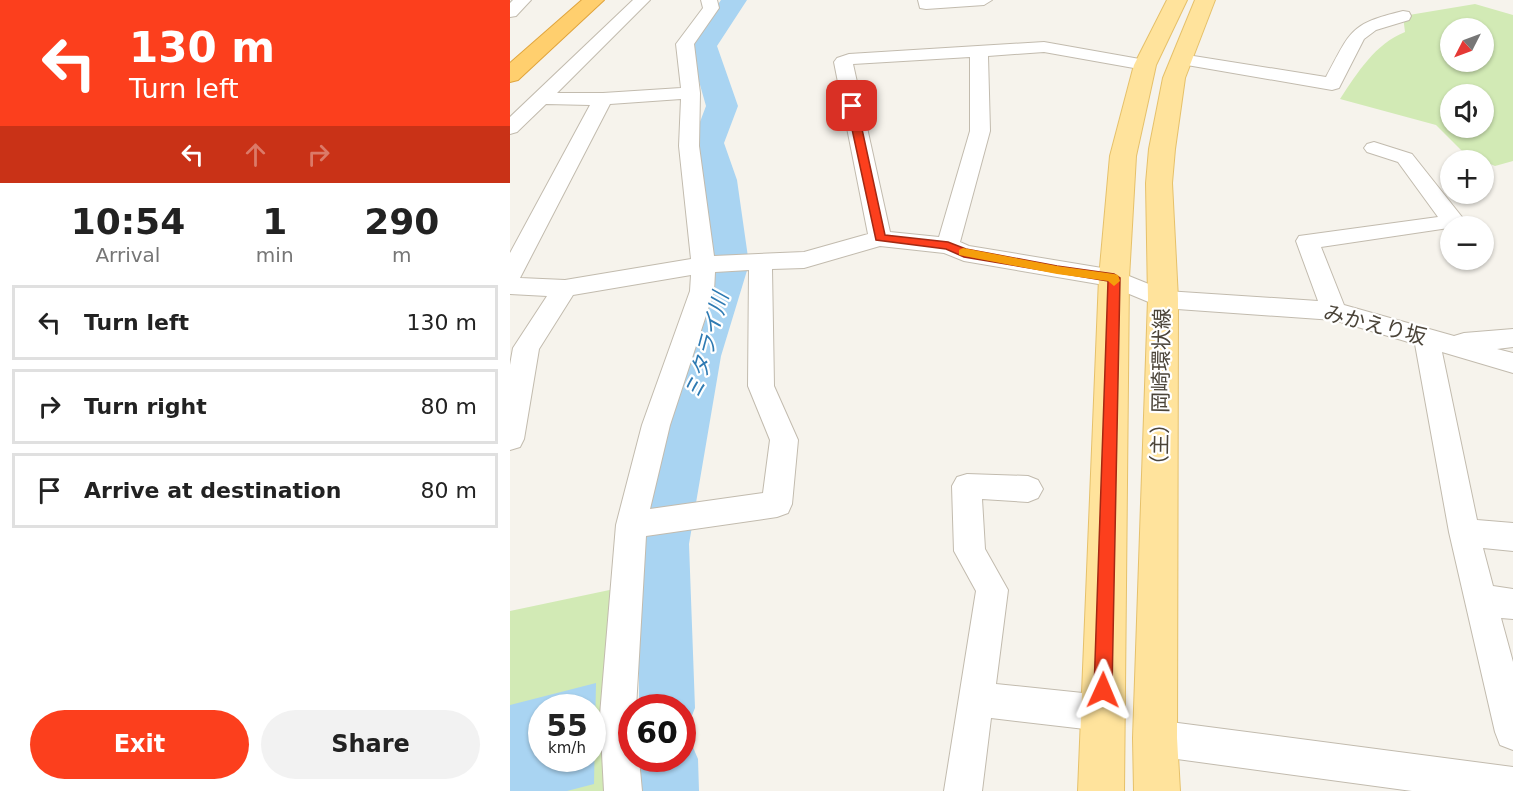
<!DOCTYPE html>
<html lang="en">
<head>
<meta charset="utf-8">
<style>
	:root { --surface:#fff; --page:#f2f2f2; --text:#222; --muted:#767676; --line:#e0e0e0; --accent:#fc3f1d }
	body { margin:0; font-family:"DejaVu Sans","Noto Sans JP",sans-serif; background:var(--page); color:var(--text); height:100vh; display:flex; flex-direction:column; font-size:22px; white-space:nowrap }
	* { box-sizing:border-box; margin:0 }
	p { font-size:20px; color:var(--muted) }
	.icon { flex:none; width:33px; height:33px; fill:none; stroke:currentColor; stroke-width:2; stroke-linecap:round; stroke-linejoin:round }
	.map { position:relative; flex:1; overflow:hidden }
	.details { display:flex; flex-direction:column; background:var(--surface); width:510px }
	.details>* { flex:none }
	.hud { background:#fc3f1d; color:#fff; overflow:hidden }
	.needle { width:39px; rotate:228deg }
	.tools { position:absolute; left:930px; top:18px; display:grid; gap:12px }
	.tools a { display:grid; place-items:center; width:54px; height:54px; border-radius:50%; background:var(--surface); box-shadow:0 2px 4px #0004; font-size:30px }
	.speed { position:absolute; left:18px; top:694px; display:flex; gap:12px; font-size:30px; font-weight:700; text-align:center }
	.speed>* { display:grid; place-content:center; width:78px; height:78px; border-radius:50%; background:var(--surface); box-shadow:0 2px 4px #0004; line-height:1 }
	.speed small { font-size:15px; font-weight:400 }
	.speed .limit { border:9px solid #d22; background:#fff; color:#111 }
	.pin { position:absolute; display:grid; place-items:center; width:51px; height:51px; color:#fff; margin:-26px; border-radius:12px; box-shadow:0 3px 9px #0006 }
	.me { position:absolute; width:66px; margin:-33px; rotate:1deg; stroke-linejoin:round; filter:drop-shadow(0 0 4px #0008) }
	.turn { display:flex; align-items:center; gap:21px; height:126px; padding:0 30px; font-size:27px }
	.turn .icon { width:78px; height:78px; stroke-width:2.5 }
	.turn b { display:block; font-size:42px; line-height:51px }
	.lanes { display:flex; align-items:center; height:57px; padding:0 30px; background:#0003; justify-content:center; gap:30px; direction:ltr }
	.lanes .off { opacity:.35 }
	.eta { display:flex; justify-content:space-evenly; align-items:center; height:102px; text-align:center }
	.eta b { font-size:36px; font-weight:800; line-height:42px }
	.button { display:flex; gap:12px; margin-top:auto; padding:12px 30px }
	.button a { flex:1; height:69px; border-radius:36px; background:var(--accent); color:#fff; font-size:24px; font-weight:800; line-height:69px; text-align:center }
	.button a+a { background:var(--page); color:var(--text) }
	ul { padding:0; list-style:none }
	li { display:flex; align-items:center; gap:18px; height:75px; margin:0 12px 9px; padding:0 18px; border:3px solid var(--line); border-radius:0px }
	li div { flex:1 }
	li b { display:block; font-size:22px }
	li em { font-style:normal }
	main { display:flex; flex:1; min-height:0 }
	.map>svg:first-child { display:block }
</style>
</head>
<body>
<main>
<section class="details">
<div class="hud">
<div class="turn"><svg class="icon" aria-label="left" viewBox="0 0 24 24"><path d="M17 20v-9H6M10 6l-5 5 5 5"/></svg><div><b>130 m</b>Turn left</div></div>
<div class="lanes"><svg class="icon" aria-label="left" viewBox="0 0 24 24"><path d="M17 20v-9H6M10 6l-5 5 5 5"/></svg><svg class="icon off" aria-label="ahead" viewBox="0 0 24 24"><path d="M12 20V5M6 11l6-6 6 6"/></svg><svg class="icon off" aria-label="right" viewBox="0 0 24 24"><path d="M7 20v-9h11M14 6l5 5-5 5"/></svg></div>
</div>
<div class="eta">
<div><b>10:54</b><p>Arrival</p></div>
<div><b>1</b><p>min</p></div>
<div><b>290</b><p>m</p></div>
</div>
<ul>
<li><svg class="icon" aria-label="left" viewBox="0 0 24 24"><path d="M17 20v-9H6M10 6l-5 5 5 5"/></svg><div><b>Turn left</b></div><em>130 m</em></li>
<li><svg class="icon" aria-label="right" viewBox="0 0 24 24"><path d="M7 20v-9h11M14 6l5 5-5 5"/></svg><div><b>Turn right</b></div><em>80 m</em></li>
<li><svg class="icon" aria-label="arrive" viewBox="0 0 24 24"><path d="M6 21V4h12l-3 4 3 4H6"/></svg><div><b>Arrive at destination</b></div><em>80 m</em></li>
</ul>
<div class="button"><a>Exit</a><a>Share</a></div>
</section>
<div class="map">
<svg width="1003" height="791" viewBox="0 0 1003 791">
	<rect width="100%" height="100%" fill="#f6f3ec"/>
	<path fill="#d2eab5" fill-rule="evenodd" d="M 965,4 L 1003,15 L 1003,161 L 985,166 L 953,152 L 926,125 L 830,99 C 848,72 865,44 895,32 L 893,16 ZM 940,28 L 974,28 L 974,62 L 940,62 ZM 940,94 L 974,94 L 974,128 L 940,128 Z
		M 109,588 L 105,791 L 0,791 L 0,611 ZM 32,708 L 82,708 L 82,759 L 32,759 Z"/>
	<path fill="#a9d4f2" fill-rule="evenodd" d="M 86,683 L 84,784 L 57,791 L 0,791 L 0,705 ZM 32,708 L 82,708 L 82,759 L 32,759 Z"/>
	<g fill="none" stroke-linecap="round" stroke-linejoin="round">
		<path fill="#a9d4f2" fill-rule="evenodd" d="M 211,0 L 237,0 L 207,46 L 228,106 L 214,143 L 227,180 L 239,264 L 211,356 L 179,544 L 185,708 L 177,728 L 172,730 L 172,708 L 129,708 L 129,544 L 169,356 L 201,264 L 193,180 L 182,143 L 196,106 L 179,46 Z
			M 172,735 L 179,738 L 188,759 L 189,791 L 129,791 L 128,759 L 172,759 Z"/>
		<g stroke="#c2bbae" stroke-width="2">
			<path id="minor" d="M 3,0 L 21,0 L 6,16 L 0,17 L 0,3 Z
				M 123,0 L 140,0 L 47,93 L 93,93 L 171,88 L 166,44 L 193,8 L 191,0 L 207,0 L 209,8 L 184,44 L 190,93 L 189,146 L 204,256 L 294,252 L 358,234 L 324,62 L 327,58 L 339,54 L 534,42 L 641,61 L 644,65 L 641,69 L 635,70 L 534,52 L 478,56 L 480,131 L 450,242 L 459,246 L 604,270 L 656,291 L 808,301 L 786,241 L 789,236 L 928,217 L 888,162 L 857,152 L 854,148 L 857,144 L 864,142 L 902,154 L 952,217 L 955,222 L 952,226 L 811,247 L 834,305 L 944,336 L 954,333 L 1003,329 L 1003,347 L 987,349 L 1003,353 L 1003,373 L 932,352 L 967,520 L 1003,523 L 1003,551 L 973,548 L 983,586 L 1003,589 L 1003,619 L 991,618 L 1003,662 L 1003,750 L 990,745 L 985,732 L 939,532 L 905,344 L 824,320 L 653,308 L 600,286 L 454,261 L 434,253 L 370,246 L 294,268 L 262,269 L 264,386 L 288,440 L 282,504 L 278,513 L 267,517 L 136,536 L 126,708 L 122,708 L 122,759 L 129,759 L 132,791 L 94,791 L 90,715 L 106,525 L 132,425 L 180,291 L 181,275 L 63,295 L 29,349 L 14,439 L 10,447 L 0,450 L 0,365 L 3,348 L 37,296 L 0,294 L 0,253 L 80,105 L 36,104 L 7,132 L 0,134 L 0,117 ZM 460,57 L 460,131 L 429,237 L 380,232 L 343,64 ZM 171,99 L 169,146 L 181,259 L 55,280 L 10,278 L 100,104 ZM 239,270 L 238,386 L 260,440 L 253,493 L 140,509 L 160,425 L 204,291 L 205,272 Z
				M 408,0 L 482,0 L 474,5 L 416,9 L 410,8 Z
				M 893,11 L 899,12 L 901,16 L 899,20 L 866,30 L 854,39 L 831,84 L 829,88 L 822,90 L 671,64 L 665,63 L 662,59 L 665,55 L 671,54 L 816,77 C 841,31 839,24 893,11 Z
				M 457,474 L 518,476 L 528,480 L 533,489 L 528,498 L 518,502 L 472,499 L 475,549 L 498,590 L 486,684 L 592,695 L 605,700 L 610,713 L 605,726 L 592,731 L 481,718 L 472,791 L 434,791 L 466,591 L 444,551 L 442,486 L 447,477 Z
				M 645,720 L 1003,767 L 1003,791 L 902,791 L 645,756 L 632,751 L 627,738 L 632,725 Z"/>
		</g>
		<g stroke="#e6c16a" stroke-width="2">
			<path id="major" d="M 657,0 L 677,0 L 646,65 L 626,156 L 619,278 L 614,791 L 568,791 L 589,278 L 600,156 L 624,65 Z
				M 685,0 L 705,0 L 675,78 L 665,149 L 662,183 L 668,299 L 667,738 L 670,791 L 624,791 L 623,738 L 638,299 L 636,183 L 639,149 L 653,78 Z"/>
		</g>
		<g stroke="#e0a43c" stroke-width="2">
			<path id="highway" d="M 72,0 L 94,0 L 8,80 L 0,82 L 0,63 Z"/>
		</g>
		<use href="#minor" fill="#fff" fill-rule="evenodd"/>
		<use href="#major" fill="#ffe39c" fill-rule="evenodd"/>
		<use href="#highway" fill="#ffcf6e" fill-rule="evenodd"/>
	</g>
	<path fill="#fc3f1d" stroke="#a42913" stroke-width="1.5" d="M 342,103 L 347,106 L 375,235 L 438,242 L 456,249 L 547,266 L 604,274 L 610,278 L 602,690 L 599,696 L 593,699 L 587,696 L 584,690 L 598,281 L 454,257 L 436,249 L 366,240 L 337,106 Z"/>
	<path fill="#f59e0b" d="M 453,248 L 547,266 L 604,274 L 608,275 L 610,281 L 604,286 L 598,281 L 547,274 L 449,255 L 449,250 Z"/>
	<g text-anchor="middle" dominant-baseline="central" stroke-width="4.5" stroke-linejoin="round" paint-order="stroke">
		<g font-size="21" fill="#4b4439" stroke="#fff">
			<text transform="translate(865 325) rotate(14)">みかえり坂</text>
			<text transform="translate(651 392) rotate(-89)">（主）岡崎環状線</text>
		</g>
		<g font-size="22" font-style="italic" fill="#2e7ab2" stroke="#fff">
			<text transform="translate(197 346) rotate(-75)">ミタライ川</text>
		</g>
	</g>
</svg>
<div class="tools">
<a><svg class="needle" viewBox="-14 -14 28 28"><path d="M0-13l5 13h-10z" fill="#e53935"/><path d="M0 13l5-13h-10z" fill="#767676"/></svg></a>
<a><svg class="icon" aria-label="sound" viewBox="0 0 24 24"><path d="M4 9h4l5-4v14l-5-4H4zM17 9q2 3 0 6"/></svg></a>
<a>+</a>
<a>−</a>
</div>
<div class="speed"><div>55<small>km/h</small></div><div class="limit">60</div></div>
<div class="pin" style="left:342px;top:106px;background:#d93025"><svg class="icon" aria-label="arrive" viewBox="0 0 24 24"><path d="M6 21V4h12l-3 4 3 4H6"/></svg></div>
<svg class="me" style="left:593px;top:690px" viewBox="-20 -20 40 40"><path d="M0-17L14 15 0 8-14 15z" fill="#fc3f1d" stroke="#fff" stroke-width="4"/></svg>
</div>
</main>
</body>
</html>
